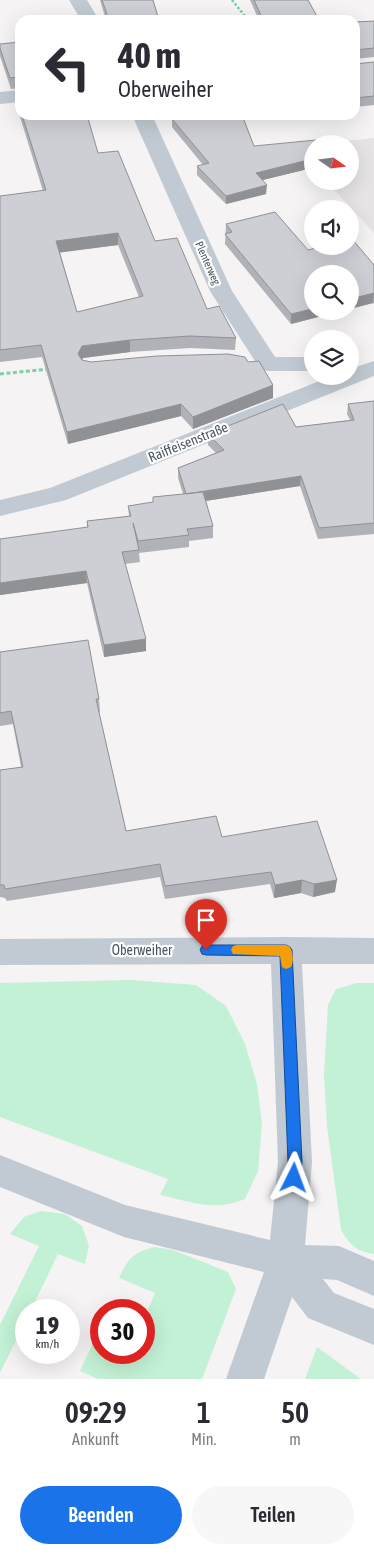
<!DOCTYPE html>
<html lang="de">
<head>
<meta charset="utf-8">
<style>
	:root { --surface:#fff; --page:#f7f7f7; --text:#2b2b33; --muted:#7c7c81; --accent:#1a73e8 }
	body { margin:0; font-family:"Asap Condensed",sans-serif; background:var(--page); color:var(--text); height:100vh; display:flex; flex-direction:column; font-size:19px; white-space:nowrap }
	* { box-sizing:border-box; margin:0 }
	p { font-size:16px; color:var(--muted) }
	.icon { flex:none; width:28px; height:28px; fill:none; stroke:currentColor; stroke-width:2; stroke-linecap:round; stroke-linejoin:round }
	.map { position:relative; height:1379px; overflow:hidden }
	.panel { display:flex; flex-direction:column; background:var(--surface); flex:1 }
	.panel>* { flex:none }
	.guide { position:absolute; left:15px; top:15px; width:345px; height:105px; border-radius:15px; box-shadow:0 5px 20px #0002; background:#fff; color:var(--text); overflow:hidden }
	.needle { width:32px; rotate:104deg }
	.fabs { position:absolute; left:304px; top:135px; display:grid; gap:10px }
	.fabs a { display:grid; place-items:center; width:55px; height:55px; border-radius:50%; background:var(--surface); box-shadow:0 5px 20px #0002; font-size:25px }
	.speed { position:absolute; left:15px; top:1299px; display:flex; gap:10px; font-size:25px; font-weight:700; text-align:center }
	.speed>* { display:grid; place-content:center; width:65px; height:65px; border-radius:50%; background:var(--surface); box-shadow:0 5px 20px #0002; line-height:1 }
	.speed small { font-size:12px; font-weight:400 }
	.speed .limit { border:8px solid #d22; background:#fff; color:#111 }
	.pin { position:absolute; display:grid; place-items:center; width:42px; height:42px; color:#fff; margin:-51px -21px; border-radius:50% 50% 50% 0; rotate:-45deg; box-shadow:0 0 5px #0007 }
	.pin .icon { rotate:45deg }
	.me { position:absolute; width:55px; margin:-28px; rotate:3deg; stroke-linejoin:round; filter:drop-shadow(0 0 4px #0008) }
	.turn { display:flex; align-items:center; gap:18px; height:105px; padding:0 20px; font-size:22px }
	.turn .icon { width:65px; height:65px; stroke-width:2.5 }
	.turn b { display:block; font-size:35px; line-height:42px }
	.eta { display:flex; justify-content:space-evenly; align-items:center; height:85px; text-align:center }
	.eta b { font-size:30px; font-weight:600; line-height:35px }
	.button { display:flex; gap:10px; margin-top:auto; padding:10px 20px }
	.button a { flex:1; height:58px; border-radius:30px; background:var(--accent); color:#fff; font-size:20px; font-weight:600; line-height:58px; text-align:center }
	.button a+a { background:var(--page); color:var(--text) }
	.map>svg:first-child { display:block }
</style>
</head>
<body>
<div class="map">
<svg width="374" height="1379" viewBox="0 0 374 1379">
	<rect width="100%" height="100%" fill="#f5f3f3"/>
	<path fill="#e6e4e5" d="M 374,138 L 374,233 L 326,181 L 350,181 L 350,144 L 318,144 Z"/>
	<path fill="#c3f1d5" d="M 130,980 L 196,985 L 226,1006 L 245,1044 L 257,1084 L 262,1124 L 258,1171 L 245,1199 C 213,1212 193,1202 160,1195 L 168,1179 L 0,1117 L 0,983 Z
		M 357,983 L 374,983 L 374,1254 C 356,1251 350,1245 341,1230 L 327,1126 L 324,1075 L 328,1005 L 336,989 Z
		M 41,1211 L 65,1214 L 82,1226 L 89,1246 L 85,1264 L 58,1254 L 31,1310 L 26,1310 L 26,1320 L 0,1373 L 0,1325 L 39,1246 L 10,1234 L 24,1217 Z
		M 155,1247 L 173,1250 L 228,1272 L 236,1289 L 202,1379 L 98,1379 L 80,1371 L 95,1339 L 101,1342 L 101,1352 L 144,1352 L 144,1319 L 155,1293 L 119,1278 C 128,1258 134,1252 155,1247 Z
		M 317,1347 L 361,1379 L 305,1379 Z"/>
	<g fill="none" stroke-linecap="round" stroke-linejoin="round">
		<path stroke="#7ad0a6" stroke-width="2.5" stroke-dasharray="2.5 2" stroke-linecap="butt" d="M 232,0 L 248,20"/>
		<path stroke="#7ad0a6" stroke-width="3" stroke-dasharray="4 2.5" stroke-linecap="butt" d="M 0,374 L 49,369"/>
		<path fill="#c1cad2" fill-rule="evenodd" d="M 69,0 L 87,0 L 99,20 L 81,20 Z
			M 20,90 L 20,102 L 0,104 L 0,92 Z
			M 132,115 L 152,115 L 232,291 L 275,357 L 312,357 L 312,371 L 268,371 L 260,369 L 210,291 Z
			M 374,361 L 374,376 L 66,500 L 0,516 L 0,500 L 50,488 L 332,376 L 350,376 L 350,369 Z
			M 286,937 L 374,938 L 374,964 L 302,964 L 312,1162 L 305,1245 L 339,1246 L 374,1261 L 374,1296 L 337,1280 L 323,1279 L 334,1293 L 374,1309 L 374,1345 L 308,1318 L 292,1297 L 264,1379 L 226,1379 L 264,1272 L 124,1237 L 0,1187 L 0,1155 L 125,1205 L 270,1240 L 278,1162 L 271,964 L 0,965 L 0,939 Z"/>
	</g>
	<path fill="#b0b2b7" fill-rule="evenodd" d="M 100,0 L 153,0 L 159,20 L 165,20 L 106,20 Z
		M 250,0 L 308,0 L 319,20 L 259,20 Z
		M 374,21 L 374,57 L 355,59 L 355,22 Z
		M 20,42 L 20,88 L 11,89 L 0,56 L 0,44 Z
		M 374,62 L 374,105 L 355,107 L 355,64 Z
		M 20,92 L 20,115 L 87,115 L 98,153 L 155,241 L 207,309 L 236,338 L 235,350 L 190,348 L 130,352 L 83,358 L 82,360 L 91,362 L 248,362 L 273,398 L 193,429 L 181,416 L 68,444 L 42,357 L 0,362 L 0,196 L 43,191 L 16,104 L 15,93 ZM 118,245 L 139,297 L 77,312 L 60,252 Z
		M 182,115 L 242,115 L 254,146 L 312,144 L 312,168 L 262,180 L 266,194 L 226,204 L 197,175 L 197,166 L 203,165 L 172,127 L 172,119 L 182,116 Z
		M 226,224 L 308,250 L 374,265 L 374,304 L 373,303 L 291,324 L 225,244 Z
		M 374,401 L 374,534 L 318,539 L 300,486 L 206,501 L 213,526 L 213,538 L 189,541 L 189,547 L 139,553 L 140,562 L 125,564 L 146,651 L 104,657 L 87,583 L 0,595 L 87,527 L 87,521 L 129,516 L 128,506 L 153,503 L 153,497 L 183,494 L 178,478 L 178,468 L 216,453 L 208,445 L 208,434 L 296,427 L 350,420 L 347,414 L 348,404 Z
		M 0,652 L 99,699 L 100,712 L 99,712 L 126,831 L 222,837 L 335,892 L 313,897 L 301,893 L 274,898 L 270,884 L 165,899 L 160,877 L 7,901 L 5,898 L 0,897 L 0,770 L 21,767 L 13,724 L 0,726 Z"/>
	<path fill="#909195" d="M 312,159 L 312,168 L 255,182 L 256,173 Z
		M 267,185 L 266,194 L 226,204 L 226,196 Z
		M 118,233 L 118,245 L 57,253 L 56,241 Z
		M 374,293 L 373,303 L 350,309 L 350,299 Z
		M 312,309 L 312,311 L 341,311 L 291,324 L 291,314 Z
		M 130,340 L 130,352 L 83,358 L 78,366 L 78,354 L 82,346 Z
		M 273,385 L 273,398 L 193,429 L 193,417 Z
		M 181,404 L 181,416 L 68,444 L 67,432 Z
		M 301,476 L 300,486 L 186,504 L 186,494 Z
		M 86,571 L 87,583 L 0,595 L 0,583 Z
		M 146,639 L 146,651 L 104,657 L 104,645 Z
		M 302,880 L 301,893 L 274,898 L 275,885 Z
		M 337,880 L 335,892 L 313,897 L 314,884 Z"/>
	<path fill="#cdcfd5" stroke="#909195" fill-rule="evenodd" d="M 102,0 L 153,0 L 159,20 L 165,19 L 165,20 L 109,20 Z
		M 254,0 L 308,0 L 319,20 L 263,20 Z
		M 374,21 L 374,48 L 355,50 L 355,22 Z
		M 20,42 L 20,78 L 19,77 L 10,78 L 0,48 L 0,44 Z
		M 374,62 L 374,96 L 355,98 L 355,64 Z
		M 20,92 L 20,109 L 15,93 Z
		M 22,115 L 87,115 L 98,153 L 118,151 L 155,241 L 177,238 L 207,309 L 219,306 L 236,338 L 190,336 L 130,340 L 82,346 L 78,354 L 82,360 L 91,362 L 157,356 L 228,354 L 245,357 L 248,362 L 259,361 L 273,385 L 193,417 L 181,404 L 67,432 L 41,345 L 0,350 L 0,196 L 46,190 ZM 118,233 L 143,296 L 77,312 L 56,241 Z
		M 187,115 L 242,115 L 254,146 L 316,140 L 317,144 L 312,144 L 312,159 L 256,173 L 267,185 L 226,196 L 197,166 L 209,163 L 172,119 Z
		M 275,212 L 308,250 L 324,246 L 350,246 L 350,240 L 352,239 L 374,265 L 374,293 L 350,299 L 350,274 L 312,274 L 312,309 L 291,314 L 225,234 L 232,232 L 226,224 Z
		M 374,401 L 374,523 L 319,528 L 301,476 L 186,494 L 178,468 L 224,450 L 208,434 L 283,404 L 296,427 L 354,420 L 348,404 Z
		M 203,492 L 213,526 L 187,529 L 189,535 L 138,541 L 133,523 L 139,550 L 122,552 L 146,639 L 104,645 L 86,571 L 0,583 L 0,539 L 88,527 L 87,521 L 131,516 L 128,506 L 153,502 L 153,497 Z
		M 88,640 L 99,699 L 96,699 L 126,831 L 216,816 L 222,837 L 317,821 L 337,880 L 314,884 L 302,880 L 275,885 L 271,872 L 165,886 L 160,864 L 5,889 L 4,885 L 0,885 L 0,770 L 23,767 L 11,711 L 0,713 L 0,652 Z"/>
	<path fill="#1a73e8" stroke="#114b97" d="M 206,945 L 286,945 L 290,947 L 292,950 L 302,1162 L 299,1183 L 294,1185 L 289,1183 L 287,1178 L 288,1162 L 280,956 L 206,955 L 202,954 L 200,950 L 202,946 Z"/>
	<path fill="#f59e0b" d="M 237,945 L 286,945 L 290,947 C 293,953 294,961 291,967 L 286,969 L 282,967 L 280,956 L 233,954 L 231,950 L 233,946 Z"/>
	<g text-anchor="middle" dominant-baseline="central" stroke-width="4.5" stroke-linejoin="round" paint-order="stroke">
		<g font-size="11" fill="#4a5661" stroke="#fff">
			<text transform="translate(208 263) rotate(66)">Plenterweg</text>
		</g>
		<g font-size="14" fill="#4a5661" stroke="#fff">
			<text transform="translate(188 442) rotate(-22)">Raiffeisenstraße</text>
			<text x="142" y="950">Oberweiher</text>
		</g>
	</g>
</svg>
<div class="fabs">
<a><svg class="needle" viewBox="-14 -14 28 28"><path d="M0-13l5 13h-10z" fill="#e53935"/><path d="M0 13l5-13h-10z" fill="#7c7c81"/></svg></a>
<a><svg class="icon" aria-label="sound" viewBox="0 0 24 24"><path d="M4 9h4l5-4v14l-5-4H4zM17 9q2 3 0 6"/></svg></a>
<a><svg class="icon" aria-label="search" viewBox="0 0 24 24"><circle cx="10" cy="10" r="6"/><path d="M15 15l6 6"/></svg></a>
<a><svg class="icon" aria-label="layers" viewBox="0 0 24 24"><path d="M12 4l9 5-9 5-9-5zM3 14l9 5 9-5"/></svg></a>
</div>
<div class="speed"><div>19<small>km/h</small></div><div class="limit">30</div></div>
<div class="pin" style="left:206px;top:950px;background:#d93025"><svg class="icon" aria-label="arrive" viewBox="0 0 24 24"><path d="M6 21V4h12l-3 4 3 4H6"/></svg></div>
<svg class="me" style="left:294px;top:1178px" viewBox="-20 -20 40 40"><path d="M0-17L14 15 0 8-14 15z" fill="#1a73e8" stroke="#fff" stroke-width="4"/></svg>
<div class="guide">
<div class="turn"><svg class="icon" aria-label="left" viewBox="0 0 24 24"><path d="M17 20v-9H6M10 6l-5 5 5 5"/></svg><div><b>40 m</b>Oberweiher</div></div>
</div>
</div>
<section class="panel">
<div class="eta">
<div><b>09:29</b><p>Ankunft</p></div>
<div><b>1</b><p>Min.</p></div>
<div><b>50</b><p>m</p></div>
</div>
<div class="button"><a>Beenden</a><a>Teilen</a></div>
</section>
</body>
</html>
